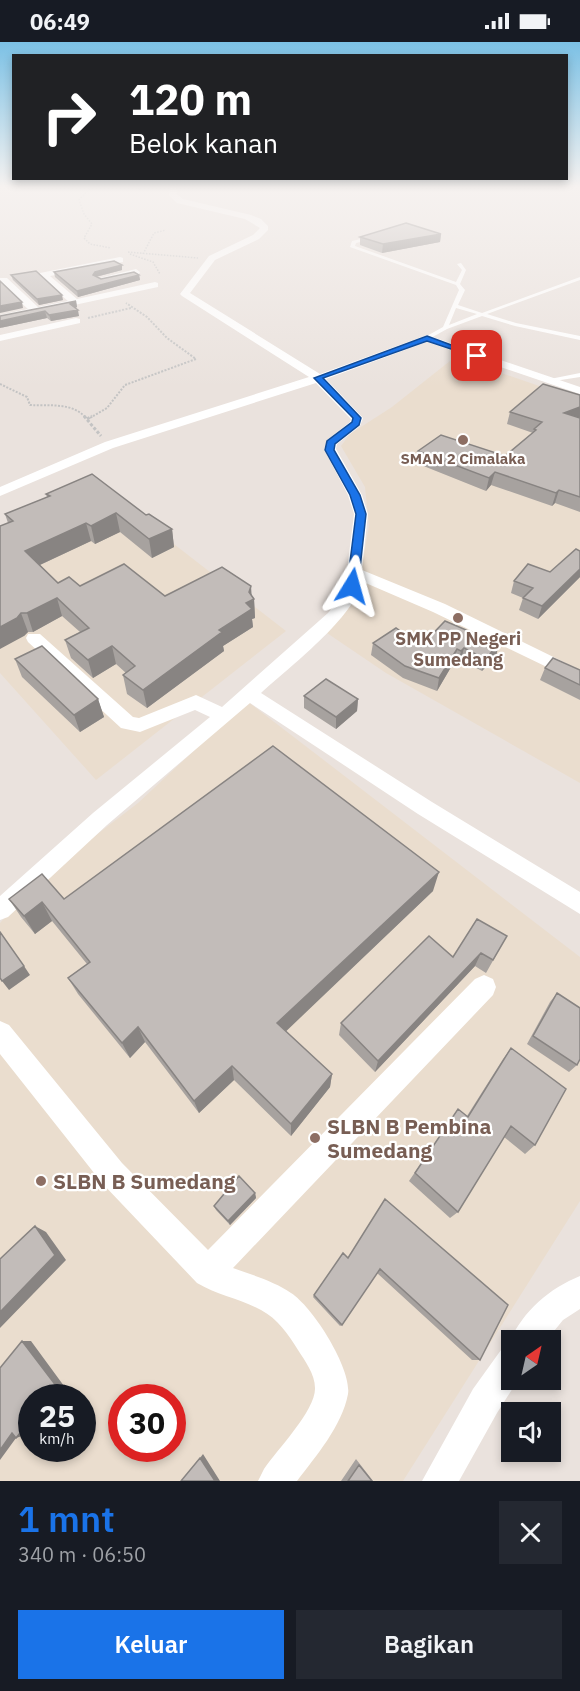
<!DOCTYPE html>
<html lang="id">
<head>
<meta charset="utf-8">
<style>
	:root { --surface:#171b24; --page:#242831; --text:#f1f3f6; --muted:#9ea1a6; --accent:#1a73e8 }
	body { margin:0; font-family:"IBM Plex Sans",sans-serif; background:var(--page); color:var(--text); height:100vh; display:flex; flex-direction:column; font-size:22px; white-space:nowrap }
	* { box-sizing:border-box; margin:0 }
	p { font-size:20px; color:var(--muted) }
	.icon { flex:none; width:33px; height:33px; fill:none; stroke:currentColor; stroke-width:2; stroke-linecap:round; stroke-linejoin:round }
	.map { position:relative; height:1439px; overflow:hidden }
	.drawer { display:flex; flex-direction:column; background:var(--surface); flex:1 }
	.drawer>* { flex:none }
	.banner { position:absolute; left:12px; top:12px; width:556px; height:126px; border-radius:0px; box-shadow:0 3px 9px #0003; background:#202124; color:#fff; overflow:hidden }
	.needle { width:39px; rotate:34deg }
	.controls { position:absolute; left:501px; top:1288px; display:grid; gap:12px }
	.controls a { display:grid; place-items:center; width:60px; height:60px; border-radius:0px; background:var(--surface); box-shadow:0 3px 9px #0003; font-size:30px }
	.speed { position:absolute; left:18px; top:1342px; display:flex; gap:12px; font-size:30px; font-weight:700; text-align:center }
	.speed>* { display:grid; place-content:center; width:78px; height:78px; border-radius:50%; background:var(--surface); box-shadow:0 3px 9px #0003; line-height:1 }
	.speed small { font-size:15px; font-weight:400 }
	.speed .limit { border:9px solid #d22; background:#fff; color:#111 }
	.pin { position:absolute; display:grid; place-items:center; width:51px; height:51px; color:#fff; margin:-26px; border-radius:12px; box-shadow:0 3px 9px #0006 }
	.me { position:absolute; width:66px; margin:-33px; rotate:8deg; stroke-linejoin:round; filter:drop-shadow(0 0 4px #0008) }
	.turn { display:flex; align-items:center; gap:21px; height:126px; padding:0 18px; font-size:27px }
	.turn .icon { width:78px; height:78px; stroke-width:2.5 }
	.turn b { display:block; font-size:42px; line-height:51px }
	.round { display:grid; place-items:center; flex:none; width:63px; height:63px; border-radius:0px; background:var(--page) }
	.head { display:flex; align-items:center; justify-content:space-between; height:102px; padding:0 18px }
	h1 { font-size:36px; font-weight:600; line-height:45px; color:var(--accent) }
	.button { display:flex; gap:12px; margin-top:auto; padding:12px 18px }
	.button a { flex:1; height:69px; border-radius:0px; background:var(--accent); color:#fff; font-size:24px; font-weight:600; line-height:69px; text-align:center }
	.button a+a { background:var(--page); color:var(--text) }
	.status { display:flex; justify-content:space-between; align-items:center; height:42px; padding:0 30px; background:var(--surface); direction:ltr }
	.status svg { height:16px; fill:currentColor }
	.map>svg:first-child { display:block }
</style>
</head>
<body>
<div class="status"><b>06:49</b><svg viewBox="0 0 49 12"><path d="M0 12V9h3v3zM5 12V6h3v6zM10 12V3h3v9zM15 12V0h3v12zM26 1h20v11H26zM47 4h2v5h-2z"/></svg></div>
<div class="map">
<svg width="580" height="1439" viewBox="0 0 580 1439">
	<rect width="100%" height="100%" fill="#eae2dd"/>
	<path fill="#eaddce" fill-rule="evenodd" d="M 455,315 L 580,358 L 580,741 L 386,631 L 324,589 L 358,547 L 369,484 L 365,445 L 341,404 L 350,392 L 392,365 Z
		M 94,440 L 286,589 L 96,738 L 0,631 L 0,484 Z
		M 247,659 L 580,915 L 580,1159 L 403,1439 L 0,1439 L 0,881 L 44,833 L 138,761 ZM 32,1356 L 82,1356 L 82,1407 L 32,1407 ZM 122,1356 L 172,1356 L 172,1407 L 122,1407 Z"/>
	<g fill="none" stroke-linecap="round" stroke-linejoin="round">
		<path stroke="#c3c3c3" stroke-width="1.5" stroke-dasharray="1.5 1.5" stroke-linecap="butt" d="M 92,144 L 79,158 L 84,172 L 92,182 L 84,196 L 90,202 L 111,206
			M 128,210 L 198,216
			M 130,212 L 153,220 L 160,232
			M 143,212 L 154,191 L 166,188"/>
		<path stroke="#c3c3c3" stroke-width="2" stroke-dasharray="2 1.5" stroke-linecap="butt" d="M 88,276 L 131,266
			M 0,342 L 27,355 L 30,363 C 48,364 73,360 86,376
			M 90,376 L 107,366 L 125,343 L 196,317 L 167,296 L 147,275 L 126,261"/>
		<path stroke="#c3c3c3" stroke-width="3" stroke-dasharray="3 2" stroke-linecap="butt" d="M 84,374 L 101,394
			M 87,377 L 92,374"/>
		<path fill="#fff" fill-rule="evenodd" d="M 374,194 L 376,196 L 356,201 L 355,204 L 456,240 L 462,228 L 457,222 L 461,221 L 466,228 L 460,242 L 465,248 L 458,263 L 482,271 L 580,235 L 580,238 L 487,272 L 516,281 L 580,294 L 580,298 L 515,284 L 482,274 L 447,287 L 429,297 L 425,297 L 425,295 L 443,285 L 459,248 L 456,243 L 350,205 L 352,199 ZM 456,266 L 477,272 L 449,283 Z
			M 580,331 L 580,335 L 548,340 L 545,338 Z"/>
		<path fill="#fff" fill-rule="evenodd" d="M 170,144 L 176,144 L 177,152 L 183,157 L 251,173 L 261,177 L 268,184 L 268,188 L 259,197 L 215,218 L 190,251 L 320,332 L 427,293 L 580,345 L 580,352 L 427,300 L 326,337 L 363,376 L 360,384 L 337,402 L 336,407 L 362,453 L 368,472 L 362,528 L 445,562 L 580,628 L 580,641 L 433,570 L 361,539 C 358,573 287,627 261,651 L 432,760 L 580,850 L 580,872 L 418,772 L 250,661 L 107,783 L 8,875 L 0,878 L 0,854 L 93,771 L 210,675 L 195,668 L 140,690 L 121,686 L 28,600 L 26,596 L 28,592 L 40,592 L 133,675 L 139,676 L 196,653 L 222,665 L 328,571 L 338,559 L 345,544 L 354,472 L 348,453 L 324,407 L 327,398 L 350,380 L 351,377 L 316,341 L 113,406 L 0,454 L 0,445 L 105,400 L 309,335 L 182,254 L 180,252 L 209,214 L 253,193 L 260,186 L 245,177 L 177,161 L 169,153 Z
			M 120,215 L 123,216 L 123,220 L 50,234 L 77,257 L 155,240 L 158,241 L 158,245 L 0,279 L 0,273 L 28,267 L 0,242 L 0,236 L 7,236 L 38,265 L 68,259 L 40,235 L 40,231 Z
			M 136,227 L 140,230 L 139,232 L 101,240 L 96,237 Z
			M 76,276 L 80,277 L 80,281 L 0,299 L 0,293 Z
			M 484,933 L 493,937 L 496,945 L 493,953 L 233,1226 C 252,1233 274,1239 291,1251 C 313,1265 352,1327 348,1352 C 342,1384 316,1414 297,1439 L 258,1439 L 264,1427 C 277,1408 316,1368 315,1346 C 315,1332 305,1319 298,1308 C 288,1292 278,1277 261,1268 C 241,1257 217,1253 197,1241 L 102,1141 L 0,1012 L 0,979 L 9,983 L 122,1121 L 208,1208 L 475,937 Z
			M 580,1234 L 580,1267 L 563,1278 L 546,1299 L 512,1299 L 512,1303 L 510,1299 C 523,1269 550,1246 580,1234 Z
			M 512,1303 L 512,1338 L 518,1338 L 497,1371 L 459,1439 L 422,1439 L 473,1347 L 501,1308 Z"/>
	</g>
	<path fill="#a7a29f" d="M 132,144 L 143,144 L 140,148 Z
		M 441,192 L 440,200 L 382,211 L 360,203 L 360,195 Z
		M 122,223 L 122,228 L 96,235 L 101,237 L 139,233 L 140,238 L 78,255 L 55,235 L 54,230 Z
		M 11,233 L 63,258 L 39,263 L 13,238 Z
		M 76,259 L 77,265 L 75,266 L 79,274 L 51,279 L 47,276 L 0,286 Z
		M 510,370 L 580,376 L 580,470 L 555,461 L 552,464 L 491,443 L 486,449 L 416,421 L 418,409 L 505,414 L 533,391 L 507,382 Z
		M 46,452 L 146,473 L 172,487 L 174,505 L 152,516 L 120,490 L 95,502 L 91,499 L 40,523 L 58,541 L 165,554 L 251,544 L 251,553 L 254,557 L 255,576 L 252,577 L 253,585 L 223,604 L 224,609 L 147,666 L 127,652 L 123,633 L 126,631 L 116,622 L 93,636 L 71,616 L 65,598 L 80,590 L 62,574 L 33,590 L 28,590 L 24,594 L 8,481 L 5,472 L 47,455 Z
		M 580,509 L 580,535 L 538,577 L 519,568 L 523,556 L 511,551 L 514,539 L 550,530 Z
		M 373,601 L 421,604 L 499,602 L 496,614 L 482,629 L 461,618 L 458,622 L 454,620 L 437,649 L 403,636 L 371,613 Z
		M 15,617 L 98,657 L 104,675 L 80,690 L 22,635 Z
		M 545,626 L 580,628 L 580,658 L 540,638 Z
		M 304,654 L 358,657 L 357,669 L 336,687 L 304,666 Z
		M 433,849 L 285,989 L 332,1032 L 330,1045 L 291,1094 L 234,1038 L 199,1071 L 145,1000 L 130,1016 L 78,952 L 68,936 L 87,922 L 52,879 L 35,892 L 21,875 L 9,857 L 64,857 Z
		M 499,908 L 486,931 L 475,924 L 375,1030 L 339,993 L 341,981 L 453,915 Z
		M 557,951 L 577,1023 L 569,1030 L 527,1002 L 550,960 Z
		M 511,1006 L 535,1103 L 525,1112 L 504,1095 L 458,1170 L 450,1176 L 409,1139 L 458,1067 L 467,1074 L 503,1017 Z
		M 255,1151 L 256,1156 L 230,1183 L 216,1168 L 214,1164 Z
		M 385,1157 L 480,1318 L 472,1318 L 377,1231 L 342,1283 L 340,1284 L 313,1255 L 314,1253 L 348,1216 Z
		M 356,1417 L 373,1439 L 341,1439 Z"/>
	<path fill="#888482" d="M 441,192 L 440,200 L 382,211 L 383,202 Z
		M 122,223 L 122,228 L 95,235 L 93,233 L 95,230 Z
		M 139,233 L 140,238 L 78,255 L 77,249 Z
		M 62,253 L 63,258 L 39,263 L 37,257 Z
		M 76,259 L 77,265 L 72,268 L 70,262 Z
		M 22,260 L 23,266 L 0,271 L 0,264 Z
		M 78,268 L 79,274 L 51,279 L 49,273 Z
		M 45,269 L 47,276 L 0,286 L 0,279 Z
		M 580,365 L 580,376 L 564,371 Z
		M 495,430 L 491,443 L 486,449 L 489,436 Z
		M 559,448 L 555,461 L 552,464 L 556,451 Z
		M 116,471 L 120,490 L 95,502 L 91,484 Z
		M 86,481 L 91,499 L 31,527 L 25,509 Z
		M 172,487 L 174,505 L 152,516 L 149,497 Z
		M 580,527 L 580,535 L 538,577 L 542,564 Z
		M 251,544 L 252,559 L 254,557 L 255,576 L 252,577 L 253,585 L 223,604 L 224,609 L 147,666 L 143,648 L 219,588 L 246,561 Z
		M 57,556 L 62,574 L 33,590 L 27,571 Z
		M 21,571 L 28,590 L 24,594 L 0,607 L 0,585 Z
		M 499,602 L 496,614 L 482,629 L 485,617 Z
		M 112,604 L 116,622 L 93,636 L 88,618 Z
		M 464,606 L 461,618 L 458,622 L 461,609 Z
		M 457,607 L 454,620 L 437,649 L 439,636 Z
		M 98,657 L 104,675 L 80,690 L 74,673 Z
		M 358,657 L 357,669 L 336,687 L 336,675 Z
		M 439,830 L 433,849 L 278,997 L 277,981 Z
		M 42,860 L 52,879 L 35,892 L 24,874 Z
		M 481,911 L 475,924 L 375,1030 L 378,1019 Z
		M 24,924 L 30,933 L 9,948 L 2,939 Z
		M 138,985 L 145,1000 L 130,1016 L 122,1001 Z
		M 232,1024 L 234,1038 L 199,1071 L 194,1059 Z
		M 332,1032 L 330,1045 L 291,1094 L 291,1082 Z
		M 255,1151 L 256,1156 L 230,1183 L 228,1179 Z
		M 35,1184 L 46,1190 L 66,1218 L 0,1286 L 0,1270 Z
		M 22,1299 L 31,1299 L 64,1344 L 55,1356 L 48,1356 Z
		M 32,1376 L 32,1385 L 25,1393 L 16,1396 L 0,1418 L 0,1408 L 12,1391 Z
		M 203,1412 L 220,1439 L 215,1439 L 200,1416 Z"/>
	<path fill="#c2bcb9" stroke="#888482" stroke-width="1.5" d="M 406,181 L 441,192 L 383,202 L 360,195 Z
		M 114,219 L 122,223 L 95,230 L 93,233 L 101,237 L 134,230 L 139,233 L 77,249 L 54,230 Z
		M 36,229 L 62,253 L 37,257 L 11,233 Z
		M 0,239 L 22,260 L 0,264 Z
		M 76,259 L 70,262 L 78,268 L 49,273 L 45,269 L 0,279 L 0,274 Z
		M 543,342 L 580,353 L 580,365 L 564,371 L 580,376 L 580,455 L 559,448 L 556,451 L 495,430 L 489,436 L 418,409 L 441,393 L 505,414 L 536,388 L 534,387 L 542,380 L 510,370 Z
		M 92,432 L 146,473 L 149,472 L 172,487 L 149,497 L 116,471 L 91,484 L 86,481 L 25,509 L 58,541 L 69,535 L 80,544 L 124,522 L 165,554 L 222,525 L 251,544 L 249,550 L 254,557 L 246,561 L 252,567 L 219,588 L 222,590 L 143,648 L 123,633 L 135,624 L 112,604 L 88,618 L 65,598 L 89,586 L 57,556 L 27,571 L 21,571 L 17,576 L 0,585 L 0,484 L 13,479 L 5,472 L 50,454 L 46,452 Z
		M 576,507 L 580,509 L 580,527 L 542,564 L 523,556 L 533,546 L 514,539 L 528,522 L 550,530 Z
		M 445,579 L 499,602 L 485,617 L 464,606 L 461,609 L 457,607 L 439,636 L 405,624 L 373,601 L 396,586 L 421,604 Z
		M 42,604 L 98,657 L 74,673 L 15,617 Z
		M 553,616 L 580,628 L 580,643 L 545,626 Z
		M 326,637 L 358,657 L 336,675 L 304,654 Z
		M 273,704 L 439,830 L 277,981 L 332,1032 L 291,1082 L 232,1024 L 194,1059 L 138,985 L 122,1001 L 68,936 L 90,920 L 42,860 L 24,874 L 9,857 L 42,832 L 64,857 Z
		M 477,877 L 507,894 L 493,918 L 481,911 L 378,1019 L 341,981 L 429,894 L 453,915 Z
		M 0,890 L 24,924 L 2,939 L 0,936 Z
		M 557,951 L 580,966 L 580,1017 L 577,1023 L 533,994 Z
		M 511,1006 L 566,1047 L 535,1103 L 511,1084 L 458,1170 L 415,1131 L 458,1067 L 468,1075 Z
		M 239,1134 L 255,1151 L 228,1179 L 214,1164 Z
		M 385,1157 L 508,1263 L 480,1318 L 380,1227 L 342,1283 L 314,1253 L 343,1211 L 348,1216 Z
		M 35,1184 L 55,1213 L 0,1270 L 0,1217 Z
		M 22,1299 L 57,1345 L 48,1356 L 32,1356 L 32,1376 L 16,1396 L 12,1391 L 0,1408 L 0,1326 Z
		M 200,1416 L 215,1439 L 181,1439 Z
		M 359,1423 L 372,1439 L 348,1439 Z"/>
	<linearGradient id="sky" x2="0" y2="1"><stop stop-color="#7cc1e5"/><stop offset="0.42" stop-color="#f6f2f0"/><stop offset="1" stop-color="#f6f2f0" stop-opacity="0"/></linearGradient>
	<rect width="580" height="345" fill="url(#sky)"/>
	<path fill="#1a73e8" stroke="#114b97" stroke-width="1.5" d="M 427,294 L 481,314 L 475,315 L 427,299 L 323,336 L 361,376 L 359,383 L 335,402 L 334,408 L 360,453 L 366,472 L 358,544 L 356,546 L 349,546 L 347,544 L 356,472 L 350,453 L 325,408 L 327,399 L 352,380 L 353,376 L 314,336 Z"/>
	<g fill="#8d6e63" stroke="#fff" stroke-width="2">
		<circle cx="463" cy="398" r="6"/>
		<circle cx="458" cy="576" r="6"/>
		<circle cx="315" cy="1096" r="6"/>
		<circle cx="41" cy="1139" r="6"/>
	</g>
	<g text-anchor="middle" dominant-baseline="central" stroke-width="4.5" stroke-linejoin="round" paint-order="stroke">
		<g font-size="15" font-weight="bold" fill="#785e54" stroke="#fff">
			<text x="463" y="416">SMAN 2 Cimalaka</text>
		</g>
		<g font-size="18" font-weight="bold" fill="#785e54" stroke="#fff">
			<text x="458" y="596">SMK PP Negeri<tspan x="458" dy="21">Sumedang</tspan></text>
		</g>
		<g font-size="21" font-weight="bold" fill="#785e54" stroke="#fff" text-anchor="start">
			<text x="327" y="1084">SLBN B Pembina<tspan x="327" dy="24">Sumedang</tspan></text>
			<text x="53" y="1139">SLBN B Sumedang</text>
		</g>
	</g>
</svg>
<div class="controls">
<a><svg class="needle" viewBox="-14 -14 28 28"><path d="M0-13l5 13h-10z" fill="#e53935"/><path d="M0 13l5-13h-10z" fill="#9ea1a6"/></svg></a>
<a><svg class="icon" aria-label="sound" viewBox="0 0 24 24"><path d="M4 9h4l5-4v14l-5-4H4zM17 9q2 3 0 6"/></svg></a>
</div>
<div class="speed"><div>25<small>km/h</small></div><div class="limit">30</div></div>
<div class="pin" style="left:477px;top:314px;background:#d93025"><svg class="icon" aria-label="arrive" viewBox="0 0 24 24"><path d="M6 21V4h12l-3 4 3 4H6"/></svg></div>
<svg class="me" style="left:352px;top:544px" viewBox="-20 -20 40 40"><path d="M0-17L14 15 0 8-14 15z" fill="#1a73e8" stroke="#fff" stroke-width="4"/></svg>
<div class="banner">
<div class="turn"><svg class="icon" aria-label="right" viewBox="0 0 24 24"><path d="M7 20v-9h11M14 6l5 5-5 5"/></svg><div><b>120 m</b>Belok kanan</div></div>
</div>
</div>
<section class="drawer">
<div class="head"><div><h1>1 mnt</h1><p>340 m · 06:50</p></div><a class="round"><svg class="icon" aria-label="close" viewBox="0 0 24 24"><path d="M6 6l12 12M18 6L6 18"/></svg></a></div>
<div class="button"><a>Keluar</a><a>Bagikan</a></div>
</section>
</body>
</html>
